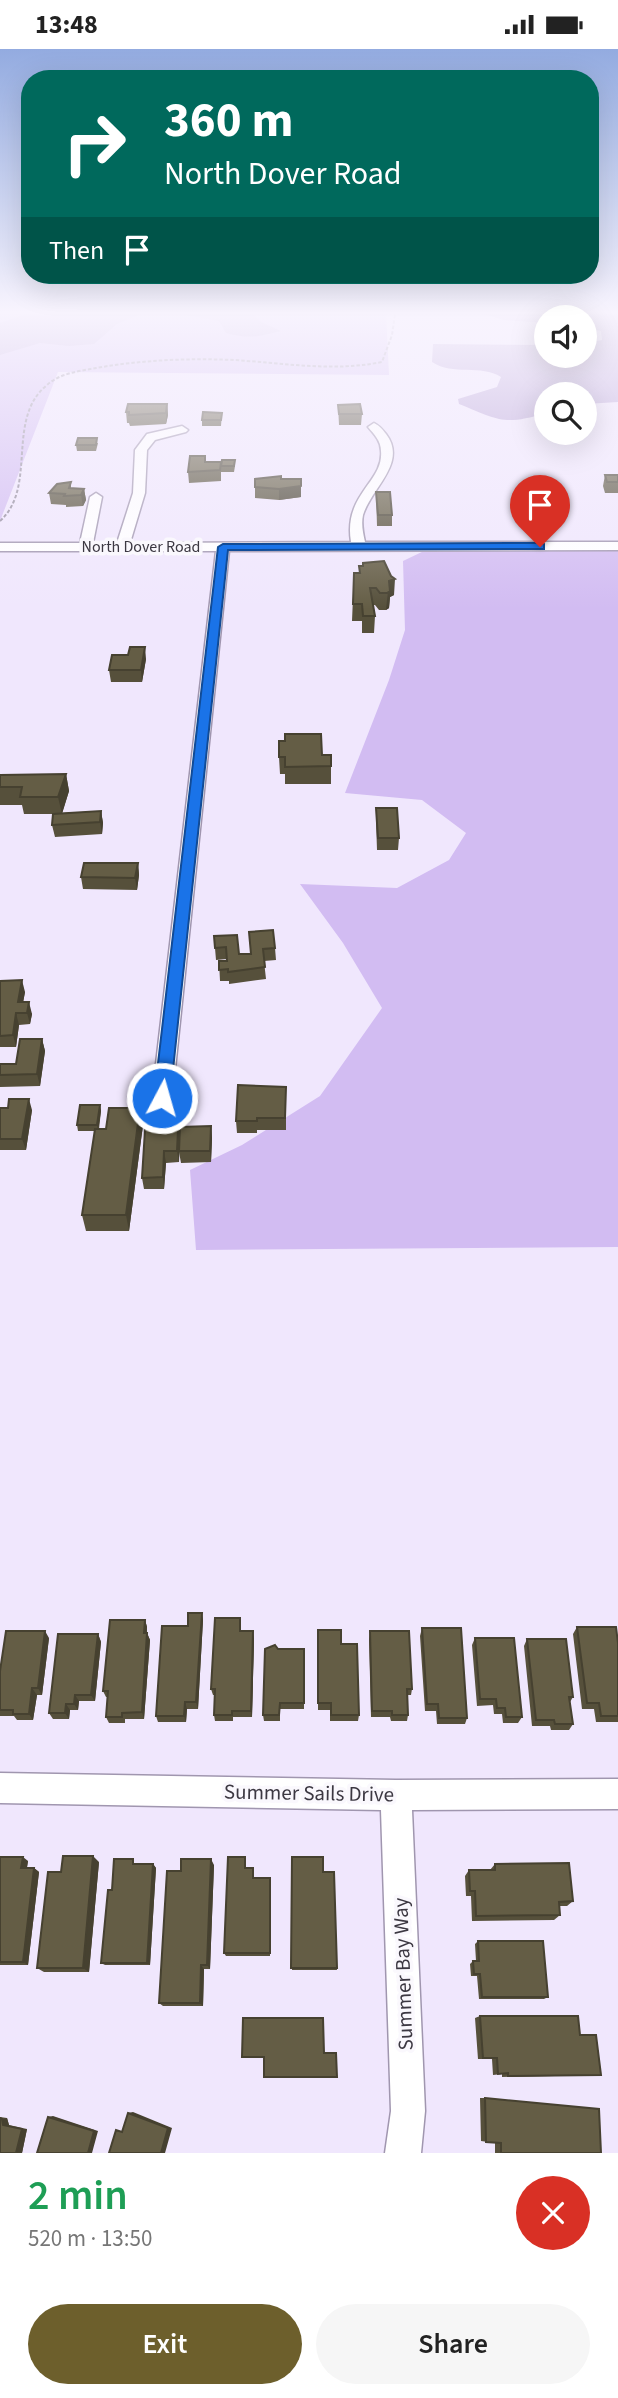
<!DOCTYPE html>
<html lang="en">
<head>
<meta charset="utf-8">
<style>
	:root { --surface:#fff; --page:#f6f6f6; --text:#222; --muted:#767676; --accent:#6d5f2c }
	body { margin:0; font-family:"Source Sans 3",sans-serif; background:var(--page); color:var(--text); height:100vh; display:flex; flex-direction:column; font-size:26px; white-space:nowrap }
	* { box-sizing:border-box; margin:0 }
	p { font-size:23px; color:var(--muted) }
	.icon { flex:none; width:38px; height:38px; fill:none; stroke:currentColor; stroke-width:2; stroke-linecap:round; stroke-linejoin:round }
	.map { position:relative; height:2104px; overflow:hidden }
	.panel { display:flex; flex-direction:column; background:var(--surface); flex:1 }
	.panel>* { flex:none }
	.guide { position:absolute; left:21px; top:21px; width:578px; height:214px; border-radius:28px; box-shadow:0 7px 28px #0002; background:#00695c; color:#fff; overflow:hidden }
	.fabs { position:absolute; left:534px; top:256px; display:grid; gap:14px }
	.fabs a { display:grid; place-items:center; width:63px; height:63px; border-radius:50%; background:var(--surface); box-shadow:0 7px 28px #0002; font-size:35px }
	.pin { position:absolute; display:grid; place-items:center; width:60px; height:60px; color:#fff; margin:-72px -30px; border-radius:50% 50% 50% 0; rotate:-45deg; box-shadow:0 0 7px #0007 }
	.pin .icon { rotate:45deg }
	.me { position:absolute; width:77px; margin:-38px; rotate:6deg; stroke-linejoin:round; filter:drop-shadow(0 0 5px #0008) }
	.turn { display:flex; align-items:center; gap:24px; height:147px; padding:0 28px; font-size:32px }
	.turn .icon { width:91px; height:91px; stroke-width:2.5 }
	.turn b { display:block; font-size:49px; line-height:60px }
	.then { display:flex; align-items:center; height:66px; padding:0 28px; background:#0003; gap:14px; font-size:26px }
	.round { display:grid; place-items:center; flex:none; width:74px; height:74px; border-radius:37px; background:var(--page) }
	.headline { display:flex; align-items:center; justify-content:space-between; height:119px; padding:0 28px }
	h1 { font-size:42px; font-weight:600; line-height:52px; color:#1e9e55 }
	.button { display:flex; gap:14px; margin-top:auto; padding:14px 28px }
	.button a { flex:1; height:80px; border-radius:42px; background:var(--accent); color:#fff; font-size:28px; font-weight:600; line-height:80px; text-align:center }
	.button a+a { background:var(--page); color:var(--text) }
	.status { display:flex; justify-content:space-between; align-items:center; height:49px; padding:0 35px; background:var(--surface); direction:ltr }
	.status svg { height:19px; fill:currentColor }
	.map>svg:first-child { display:block }
</style>
</head>
<body>
<div class="status"><b>13:48</b><svg viewBox="0 0 49 12"><path d="M0 12V9h3v3zM5 12V6h3v6zM10 12V3h3v9zM15 12V0h3v12zM26 1h20v11H26zM47 4h2v5h-2z"/></svg></div>
<div class="map">
<svg width="618" height="2104" viewBox="0 0 618 2104">
	<rect width="100%" height="100%" fill="#f0e7fd"/>
	<path fill="#d2bcf2" d="M 0,265 L 386,265 L 389,326 L 58,323 L 0,472 Z
		M 426,501 L 618,501 L 618,1198 L 196,1201 L 190,1121 L 242,1096 L 320,1047 L 382,959 L 343,894 L 300,835 L 397,839 L 449,811 L 466,784 L 422,751 L 345,744 L 389,631 L 405,581 L 403,512 Z"/>
	<path fill="#b49ed4" d="M 26,265 L 141,265 L 117,275 L 94,295 L 69,297 L 40,294 L 0,306 L 0,274 Z
		M 180,265 L 253,265 L 261,273 L 281,282 C 257,288 250,290 226,284 L 219,272 Z
		M 483,265 L 618,265 L 618,353 L 585,355 L 584,345 L 546,345 L 546,364 C 503,377 499,371 459,355 L 458,350 L 497,338 L 501,328 C 481,315 453,327 432,313 L 433,295 L 546,296 L 546,306 L 584,306 L 585,294 L 602,291 L 601,282 L 585,279 L 584,268 L 546,268 L 546,274 L 504,271 Z"/>
	<g fill="none" stroke-linecap="round" stroke-linejoin="round">
		<g stroke="#a096af" stroke-width="3">
			<path id="minor" d="M 374,374 C 380,377 382,380 386,385 C 408,414 371,439 363,466 C 361,475 363,484 365,493 L 618,493 L 618,501 L 229,502 L 172,1049 L 169,1055 L 162,1057 L 155,1055 L 152,1049 L 216,502 L 0,502 L 0,494 L 80,494 L 90,448 L 96,444 L 102,448 L 93,494 L 117,494 L 133,444 L 135,401 L 147,385 L 182,377 L 188,381 L 186,383 L 155,391 L 147,401 L 145,444 L 130,494 L 351,493 C 343,445 384,433 381,402 C 381,392 374,385 368,378 Z
				M 0,1724 L 396,1731 L 618,1730 L 618,1760 L 412,1761 L 425,2062 L 421,2104 L 385,2104 L 391,2062 L 381,1761 L 0,1754 Z"/>
		</g>
		<path stroke="#918b9b" stroke-width="2" stroke-dasharray="3.5 2" stroke-linecap="butt" d="M 0,472 C 38,438 5,370 47,336 C 60,324 80,322 96,319 C 141,311 189,309 234,311 C 284,314 332,323 382,313 L 392,286 L 395,265"/>
		<use href="#minor" fill="#fff" fill-rule="evenodd"/>
	</g>
	<path fill="#56503b" d="M 167,355 L 168,366 L 166,375 L 130,377 L 129,374 L 127,374 L 126,363 Z
		M 338,356 L 362,365 L 361,376 L 339,376 Z
		M 222,364 L 221,377 L 202,377 L 202,371 Z
		M 98,394 L 96,402 L 77,402 L 76,396 Z
		M 205,407 L 206,413 L 235,417 L 234,423 L 221,423 L 221,432 L 189,434 L 188,423 Z
		M 605,426 L 618,426 L 618,444 L 605,444 L 603,437 Z
		M 281,430 L 301,430 L 301,448 L 279,451 L 255,449 L 255,438 Z
		M 71,433 L 71,439 L 84,440 L 86,451 L 83,457 L 66,458 L 66,456 L 51,455 L 49,444 Z
		M 376,443 L 392,466 L 392,477 L 377,477 Z
		M 354,524 L 394,546 L 390,548 L 389,559 L 386,561 L 379,561 L 375,556 L 373,556 L 375,567 L 374,584 L 362,584 L 362,572 L 352,572 Z
		M 146,610 L 142,633 L 111,633 L 109,621 Z
		M 322,706 L 331,717 L 331,735 L 285,735 L 285,725 L 280,725 L 279,708 Z
		M 66,725 L 69,742 L 62,764 L 101,762 L 103,774 L 102,785 L 55,788 L 52,776 L 53,765 L 24,765 L 22,756 L 0,756 L 0,726 Z
		M 376,759 L 399,789 L 398,801 L 377,801 L 376,771 Z
		M 138,814 L 139,826 L 137,841 L 83,840 L 81,828 Z
		M 249,883 L 275,899 L 276,911 L 264,912 L 266,930 L 229,935 L 229,932 L 220,932 L 219,912 L 227,912 L 227,910 L 216,911 L 214,887 L 239,905 L 251,905 Z
		M 0,932 L 25,943 L 23,953 L 32,965 L 30,975 L 19,976 L 16,998 L 0,998 Z
		M 42,990 L 45,1002 L 40,1037 L 0,1038 L 0,1015 L 16,1015 Z
		M 286,1038 L 286,1081 L 257,1081 L 257,1084 L 237,1084 L 236,1072 Z
		M 100,1056 L 101,1062 L 99,1080 L 106,1080 L 140,1059 L 143,1076 L 129,1182 L 86,1182 L 82,1166 L 95,1082 L 78,1082 L 77,1076 Z
		M 0,1059 L 32,1061 L 26,1101 L 0,1101 Z
		M 211,1077 L 212,1089 L 211,1113 L 181,1114 L 179,1103 L 179,1113 L 166,1114 L 164,1140 L 144,1140 L 142,1129 L 178,1081 L 180,1091 Z
		M 202,1564 L 203,1571 L 198,1660 L 187,1660 L 186,1673 L 158,1673 L 156,1667 L 188,1577 Z
		M 240,1569 L 241,1582 L 253,1582 L 254,1590 L 252,1668 L 233,1668 L 233,1672 L 215,1672 L 214,1666 L 215,1646 L 213,1646 L 211,1640 Z
		M 145,1571 L 147,1578 L 147,1584 L 150,1591 L 144,1670 L 125,1670 L 125,1674 L 109,1674 L 106,1668 L 108,1648 L 106,1648 L 103,1642 Z
		M 577,1578 L 618,1594 L 618,1673 L 596,1673 L 594,1660 L 582,1660 L 573,1585 Z
		M 422,1579 L 467,1669 L 465,1675 L 437,1675 L 436,1662 L 425,1662 L 420,1587 Z
		M 318,1581 L 341,1595 L 359,1666 L 358,1672 L 330,1672 L 330,1661 L 318,1661 Z
		M 370,1582 L 412,1640 L 411,1646 L 407,1646 L 408,1666 L 407,1672 L 391,1672 L 390,1668 L 371,1668 L 369,1590 Z
		M 98,1585 L 101,1593 L 95,1652 L 79,1652 L 78,1661 L 70,1661 L 69,1670 L 53,1670 L 49,1664 Z
		M 49,1589 L 42,1646 L 37,1646 L 33,1671 L 17,1671 L 14,1667 L 0,1667 L 0,1622 Z
		M 475,1589 L 522,1668 L 518,1674 L 503,1674 L 502,1665 L 494,1665 L 493,1656 L 477,1657 L 472,1596 Z
		M 527,1590 L 573,1648 L 570,1653 L 573,1675 L 569,1681 L 551,1681 L 550,1677 L 532,1677 L 524,1597 Z
		M 304,1600 L 304,1660 L 280,1660 L 280,1672 L 264,1672 L 263,1666 Z
		M 0,1808 L 28,1812 L 27,1819 L 34,1819 L 39,1823 L 28,1916 L 0,1916 Z
		M 292,1808 L 323,1823 L 337,1921 L 292,1921 Z
		M 246,1812 L 246,1819 L 253,1819 L 254,1829 L 270,1829 L 270,1907 L 226,1907 L 224,1904 Z
		M 99,1813 L 89,1923 L 44,1923 L 37,1919 Z
		M 136,1814 L 153,1815 L 156,1819 L 150,1916 L 105,1916 L 101,1914 L 112,1841 Z
		M 495,1815 L 573,1852 L 567,1857 L 559,1857 L 560,1866 L 554,1871 L 472,1872 L 471,1847 L 466,1847 L 465,1827 L 469,1821 L 490,1821 Z
		M 214,1816 L 210,1920 L 204,1920 L 203,1957 L 163,1957 L 159,1954 L 181,1822 Z
		M 478,1892 L 548,1948 L 544,1950 L 479,1950 L 477,1927 L 471,1927 L 470,1915 L 473,1912 L 476,1912 L 475,1895 Z
		M 480,1967 L 580,1986 L 601,2026 L 502,2028 L 502,2025 L 493,2026 L 492,2010 L 478,2010 L 475,1969 Z
		M 480,2049 L 485,2049 L 601,2104 L 495,2104 L 495,2094 L 481,2092 Z
		M 0,2068 L 7,2069 L 9,2076 L 27,2080 L 22,2104 L 0,2104 Z"/>
	<path fill="#464130" d="M 167,355 L 168,366 L 166,375 L 166,364 Z
		M 301,437 L 301,448 L 279,451 L 279,440 Z
		M 84,440 L 86,451 L 83,457 L 81,446 Z
		M 395,530 L 394,546 L 390,548 L 389,559 L 386,561 L 389,532 Z
		M 145,598 L 146,610 L 142,633 L 141,621 Z
		M 66,725 L 69,742 L 62,765 L 58,748 Z
		M 101,762 L 103,774 L 102,785 L 100,773 Z
		M 138,814 L 139,826 L 137,841 L 135,829 Z
		M 22,931 L 25,943 L 21,965 L 18,953 Z
		M 29,953 L 32,965 L 30,975 L 27,964 Z
		M 16,964 L 19,976 L 16,998 L 13,986 Z
		M 42,990 L 45,1002 L 40,1037 L 37,1025 Z
		M 29,1050 L 32,1061 L 26,1101 L 22,1090 Z
		M 100,1056 L 101,1062 L 98,1082 L 97,1076 Z
		M 140,1059 L 143,1076 L 129,1182 L 126,1166 Z
		M 211,1077 L 212,1089 L 211,1113 L 210,1102 Z
		M 178,1081 L 180,1092 L 179,1113 L 177,1102 Z
		M 164,1102 L 166,1114 L 164,1140 L 163,1128 Z
		M 202,1564 L 203,1571 L 198,1660 L 196,1653 Z
		M 145,1571 L 147,1578 L 146,1591 L 144,1584 Z
		M 45,1582 L 49,1589 L 42,1646 L 38,1639 Z
		M 253,1582 L 254,1590 L 252,1668 L 251,1662 Z
		M 147,1584 L 150,1591 L 144,1670 L 142,1663 Z
		M 98,1585 L 101,1593 L 95,1652 L 91,1646 Z
		M 32,1639 L 37,1646 L 33,1671 L 29,1665 Z
		M 75,1646 L 79,1652 L 78,1661 L 74,1655 Z
		M 185,1653 L 187,1660 L 186,1673 L 184,1667 Z
		M 66,1655 L 70,1661 L 69,1670 L 65,1664 Z
		M 93,1807 L 99,1813 L 89,1923 L 83,1919 Z
		M 23,1808 L 28,1812 L 26,1823 L 21,1819 Z
		M 211,1810 L 214,1816 L 210,1920 L 207,1916 Z
		M 153,1815 L 156,1819 L 150,1916 L 147,1914 Z
		M 34,1819 L 39,1823 L 28,1916 L 23,1913 Z
		M 201,1916 L 204,1920 L 203,1957 L 200,1954 Z
		M 133,2063 L 172,2079 L 165,2104 L 161,2104 L 128,2064 Z
		M 53,2067 L 98,2082 L 92,2104 L 88,2104 L 48,2068 Z
		M 7,2069 L 9,2076 L 3,2076 L 2,2070 Z
		M 22,2080 L 27,2080 L 22,2104 L 16,2104 Z"/>
	<path fill="#645d45" stroke="#464130" stroke-width="2" d="M 128,355 L 167,355 L 166,364 L 129,366 L 129,363 L 126,363 Z
		M 360,355 L 362,365 L 339,365 L 338,356 Z
		M 203,363 L 222,364 L 221,371 L 202,371 Z
		M 78,389 L 97,389 L 96,396 L 76,396 Z
		M 190,407 L 205,407 L 205,413 L 221,413 L 220,421 L 188,423 Z
		M 222,411 L 235,411 L 234,417 L 221,417 Z
		M 605,426 L 618,426 L 618,433 L 607,433 Z
		M 281,427 L 281,430 L 301,430 L 301,437 L 279,440 L 255,438 L 255,430 Z
		M 71,433 L 69,439 L 84,440 L 81,446 L 64,447 L 65,445 L 49,444 L 57,435 Z
		M 376,443 L 390,443 L 392,466 L 378,466 Z
		M 384,512 L 391,527 L 395,530 L 389,532 L 390,542 L 387,544 L 380,544 L 376,539 L 370,539 L 375,567 L 363,567 L 362,555 L 353,555 L 354,524 L 360,524 L 359,517 L 363,517 L 363,514 Z
		M 130,598 L 145,598 L 141,621 L 109,621 L 112,606 L 128,606 Z
		M 285,685 L 321,685 L 322,706 L 331,706 L 331,717 L 285,718 L 285,708 L 279,708 L 279,692 L 285,692 Z
		M 66,725 L 58,748 L 20,748 L 22,738 L 0,738 L 0,726 Z
		M 376,759 L 397,759 L 399,789 L 378,789 Z
		M 101,762 L 100,773 L 52,776 L 53,765 Z
		M 84,814 L 138,814 L 135,829 L 81,828 Z
		M 273,881 L 275,899 L 263,900 L 265,918 L 228,923 L 228,920 L 219,921 L 219,912 L 227,912 L 226,898 L 215,899 L 214,887 L 237,886 L 239,905 L 251,905 L 249,883 Z
		M 22,931 L 18,953 L 29,953 L 27,964 L 16,964 L 13,986 L 0,987 L 0,932 Z
		M 20,990 L 42,990 L 37,1025 L 0,1026 L 0,1015 L 16,1015 Z
		M 238,1036 L 286,1038 L 285,1069 L 257,1069 L 257,1072 L 236,1072 Z
		M 9,1050 L 29,1050 L 22,1090 L 0,1090 L 0,1059 L 8,1059 Z
		M 80,1056 L 100,1056 L 97,1076 L 77,1076 Z
		M 109,1059 L 140,1059 L 126,1166 L 82,1166 L 95,1080 L 106,1080 Z
		M 211,1077 L 210,1102 L 179,1102 L 180,1078 Z
		M 145,1081 L 178,1081 L 177,1102 L 164,1102 L 163,1128 L 142,1129 Z
		M 188,1564 L 202,1564 L 196,1653 L 185,1653 L 184,1667 L 156,1667 L 162,1577 L 188,1577 Z
		M 215,1569 L 240,1569 L 240,1582 L 253,1582 L 251,1662 L 232,1662 L 232,1666 L 214,1666 L 215,1640 L 211,1640 Z
		M 110,1571 L 145,1571 L 144,1584 L 147,1584 L 142,1663 L 122,1664 L 122,1668 L 106,1668 L 108,1642 L 103,1642 Z
		M 577,1578 L 616,1578 L 618,1594 L 618,1667 L 601,1667 L 599,1654 L 587,1654 Z
		M 422,1579 L 461,1579 L 467,1669 L 439,1669 L 438,1655 L 427,1655 Z
		M 318,1581 L 341,1581 L 341,1595 L 357,1595 L 359,1666 L 331,1666 L 331,1654 L 318,1654 Z
		M 6,1582 L 45,1582 L 38,1639 L 32,1639 L 29,1665 L 13,1665 L 13,1661 L 0,1661 L 0,1622 Z
		M 370,1582 L 409,1582 L 412,1640 L 407,1640 L 408,1666 L 392,1666 L 392,1662 L 372,1662 Z
		M 58,1585 L 98,1585 L 91,1646 L 75,1646 L 74,1655 L 66,1655 L 65,1664 L 49,1664 Z
		M 475,1589 L 514,1589 L 522,1668 L 506,1668 L 505,1659 L 497,1659 L 496,1650 L 480,1650 Z
		M 527,1590 L 566,1590 L 573,1648 L 569,1648 L 573,1675 L 555,1675 L 554,1671 L 536,1671 Z
		M 275,1596 L 278,1600 L 304,1600 L 304,1654 L 280,1654 L 279,1666 L 263,1666 L 265,1600 Z
		M 63,1807 L 93,1807 L 83,1919 L 37,1919 L 48,1823 L 61,1823 Z
		M 0,1808 L 23,1808 L 21,1819 L 34,1819 L 23,1913 L 0,1913 Z
		M 228,1808 L 245,1808 L 245,1819 L 253,1819 L 253,1829 L 270,1829 L 270,1904 L 224,1904 Z
		M 292,1808 L 323,1808 L 323,1823 L 334,1823 L 337,1919 L 291,1919 Z
		M 114,1810 L 133,1810 L 133,1815 L 153,1815 L 147,1914 L 101,1914 L 108,1841 L 112,1841 Z
		M 181,1810 L 211,1810 L 207,1916 L 201,1916 L 200,1954 L 159,1954 L 167,1822 L 181,1822 Z
		M 569,1814 L 573,1852 L 559,1853 L 560,1866 L 476,1867 L 475,1842 L 470,1842 L 469,1821 L 495,1821 L 495,1815 Z
		M 478,1892 L 543,1892 L 548,1948 L 482,1948 L 480,1925 L 474,1925 L 473,1912 L 479,1912 Z
		M 480,1967 L 578,1967 L 580,1986 L 596,1986 L 601,2026 L 508,2027 L 508,2024 L 498,2025 L 497,2009 L 483,2009 Z
		M 243,1969 L 323,1969 L 324,2004 L 336,2004 L 337,2028 L 264,2028 L 264,2008 L 242,2008 Z
		M 485,2049 L 599,2060 L 601,2104 L 501,2104 L 501,2094 L 486,2093 Z
		M 128,2064 L 168,2079 L 161,2104 L 109,2104 L 116,2081 L 122,2083 Z
		M 48,2068 L 94,2082 L 88,2104 L 37,2104 Z
		M 0,2069 L 2,2070 L 3,2076 L 22,2080 L 16,2104 L 0,2104 Z"/>
	<linearGradient id="sky" x2="0" y2="1"><stop stop-color="#93abe0"/><stop offset="0.47" stop-color="#f8f4fe"/><stop offset="1" stop-color="#f8f4fe" stop-opacity="0"/></linearGradient>
	<rect width="618" height="560" fill="url(#sky)"/>
	<path fill="#1a73e8" stroke="#114b97" stroke-width="2" d="M 540,494 L 544,495 L 544,500 L 228,501 L 170,1049 L 168,1053 L 157,1053 L 154,1049 L 218,498 L 223,495 Z"/>
	<g text-anchor="middle" dominant-baseline="central" stroke-width="7" stroke-linejoin="round" paint-order="stroke">
		<g font-size="16" fill="#3c3842" stroke="#faf8fd">
			<text x="141" y="498">North Dover Road</text>
		</g>
		<g font-size="21" fill="#3c3842" stroke="#faf8fd">
			<text transform="translate(309 1744) rotate(1)">Summer Sails Drive</text>
			<text transform="translate(403 1925) rotate(-92)">Summer Bay Way</text>
		</g>
	</g>
</svg>
<div class="fabs">
<a><svg class="icon" aria-label="sound" viewBox="0 0 24 24"><path d="M4 9h4l5-4v14l-5-4H4zM17 9q2 3 0 6"/></svg></a>
<a><svg class="icon" aria-label="search" viewBox="0 0 24 24"><circle cx="10" cy="10" r="6"/><path d="M15 15l6 6"/></svg></a>
</div>
<div class="pin" style="left:540px;top:498px;background:#d93025"><svg class="icon" aria-label="arrive" viewBox="0 0 24 24"><path d="M6 21V4h12l-3 4 3 4H6"/></svg></div>
<svg class="me" style="left:162px;top:1049px" viewBox="-20 -20 40 40"><circle r="17" fill="#1a73e8" stroke="#fff" stroke-width="3"/><path d="M0-11L8 9 0 5-8 9z" fill="#fff"/></svg>
<div class="guide">
<div class="turn"><svg class="icon" aria-label="right" viewBox="0 0 24 24"><path d="M7 20v-9h11M14 6l5 5-5 5"/></svg><div><b>360 m</b>North Dover Road</div></div>
<div class="then">Then<svg class="icon" aria-label="arrive" viewBox="0 0 24 24"><path d="M6 21V4h12l-3 4 3 4H6"/></svg></div>
</div>
</div>
<section class="panel">
<div class="headline"><div><h1>2 min</h1><p>520 m · 13:50</p></div><a class="round" style="background:#d93025;color:#fff"><svg class="icon" aria-label="close" viewBox="0 0 24 24"><path d="M6 6l12 12M18 6L6 18"/></svg></a></div>
<div class="button"><a>Exit</a><a>Share</a></div>
</section>
</body>
</html>
